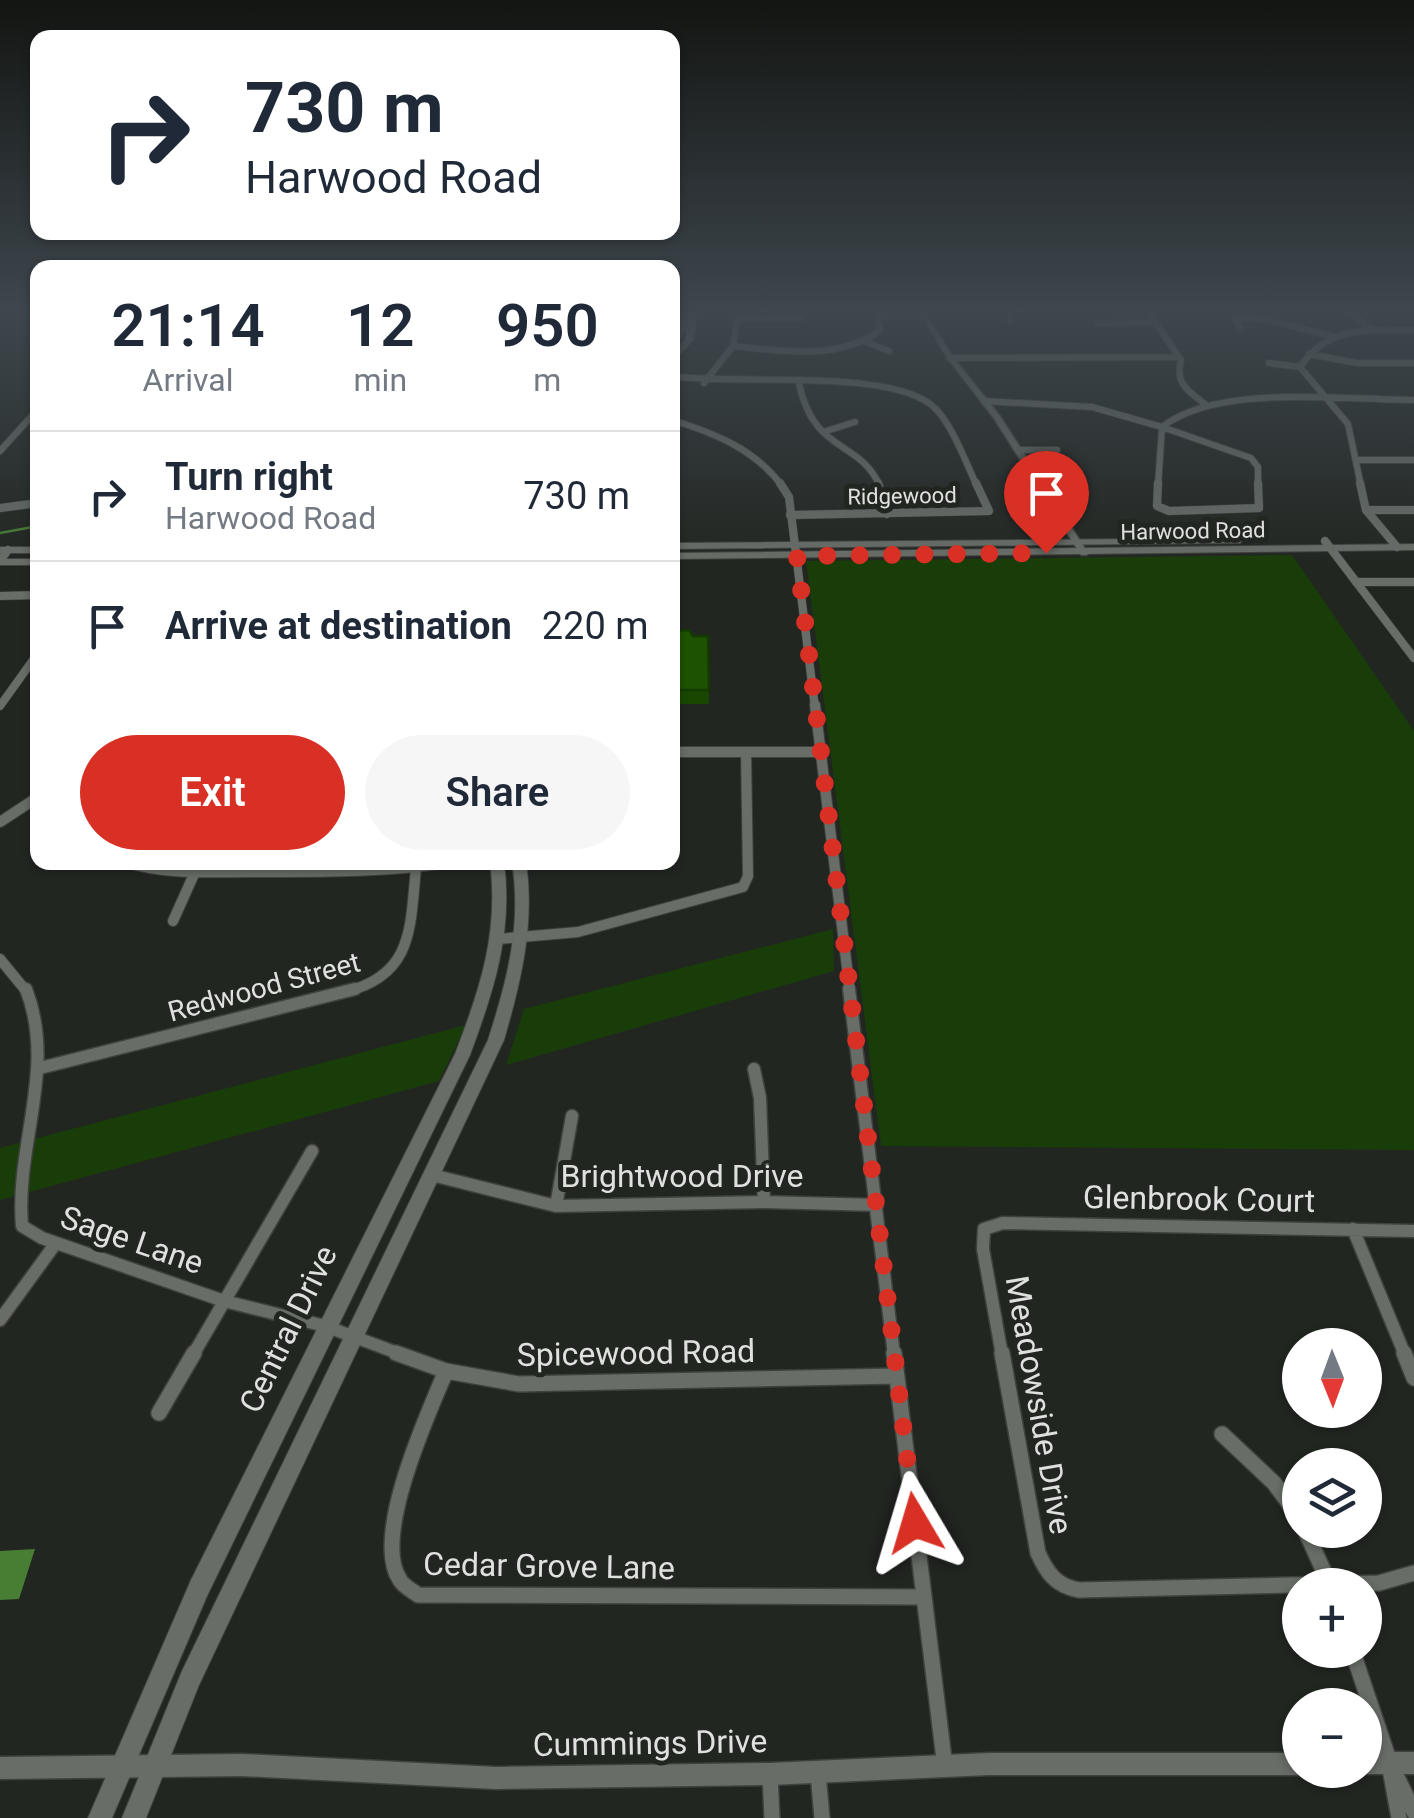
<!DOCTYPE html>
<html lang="en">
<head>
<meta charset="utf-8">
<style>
	:root { --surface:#fff; --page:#f6f6f7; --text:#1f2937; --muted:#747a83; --line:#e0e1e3; --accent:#d93025 }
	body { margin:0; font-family:Roboto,sans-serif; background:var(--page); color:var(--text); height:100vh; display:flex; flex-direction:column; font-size:38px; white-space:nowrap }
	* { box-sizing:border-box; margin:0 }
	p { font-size:32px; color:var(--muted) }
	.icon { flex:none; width:55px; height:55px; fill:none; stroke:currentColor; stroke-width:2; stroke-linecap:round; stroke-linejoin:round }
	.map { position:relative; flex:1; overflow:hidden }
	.drawer { position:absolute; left:30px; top:260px; width:650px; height:610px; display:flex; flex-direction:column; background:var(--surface); border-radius:20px; box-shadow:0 2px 8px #0004 }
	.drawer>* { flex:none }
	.guide { position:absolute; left:30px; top:30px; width:650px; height:210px; border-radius:20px; box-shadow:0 2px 8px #0004; background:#fff; color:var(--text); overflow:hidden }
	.needle { width:65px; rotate:179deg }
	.fabs { position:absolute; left:1282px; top:1328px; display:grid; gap:20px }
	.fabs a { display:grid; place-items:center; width:100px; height:100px; border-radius:50%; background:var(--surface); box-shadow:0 2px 8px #0004; font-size:50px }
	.pin { position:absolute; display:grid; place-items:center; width:85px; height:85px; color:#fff; margin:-102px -42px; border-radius:50% 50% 50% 0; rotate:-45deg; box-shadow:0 0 10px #0007 }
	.pin .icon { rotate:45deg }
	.me { position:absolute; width:110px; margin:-55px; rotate:353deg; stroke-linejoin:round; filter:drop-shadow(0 0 8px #0008) }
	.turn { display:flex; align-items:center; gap:35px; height:210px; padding:0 50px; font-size:45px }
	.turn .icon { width:130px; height:130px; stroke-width:2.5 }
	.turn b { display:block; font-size:70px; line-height:85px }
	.eta { display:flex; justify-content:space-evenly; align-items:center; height:170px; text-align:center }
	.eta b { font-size:60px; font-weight:600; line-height:70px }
	.action { display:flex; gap:20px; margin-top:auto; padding:20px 50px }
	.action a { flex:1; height:115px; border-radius:60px; background:var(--accent); color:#fff; font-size:40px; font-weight:600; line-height:115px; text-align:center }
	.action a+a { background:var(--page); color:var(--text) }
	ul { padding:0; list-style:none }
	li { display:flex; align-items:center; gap:30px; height:130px; padding:0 50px; border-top:2px solid var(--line) }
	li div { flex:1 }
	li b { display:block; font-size:38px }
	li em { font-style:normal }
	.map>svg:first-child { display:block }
</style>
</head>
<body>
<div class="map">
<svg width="1414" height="1818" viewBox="0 0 1414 1818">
	<rect width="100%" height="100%" fill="#222621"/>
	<path fill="#193d09" d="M 1292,555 L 1414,731 L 1414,1150 L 881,1146 L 806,561 Z
		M 833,929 L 834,971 L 506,1065 L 524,1009 Z
		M 466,1025 L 439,1081 L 0,1200 L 0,1148 Z"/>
	<path fill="#487e34" d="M 35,1549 L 19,1599 L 0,1600 L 0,1551 Z"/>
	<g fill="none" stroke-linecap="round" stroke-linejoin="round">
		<path stroke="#487e34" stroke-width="2.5" d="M 0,533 L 38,526"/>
		<g stroke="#3f413e" stroke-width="8">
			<path id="minor-far4" d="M 1147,311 L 1181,360 C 1175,384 1188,391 1205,404
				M 1350,311 L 1370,329
				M 879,316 L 924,315
				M 739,318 L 801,318
				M 1010,321 L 1011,311
				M 1097,323 L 1155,322
				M 1240,327 L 1235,317 L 1266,319 L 1331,336
				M 864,341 L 889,351
				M 733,346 C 781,351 839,361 880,330 L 876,311
				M 1309,354 L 1357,363 L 1414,363
				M 950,358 L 1179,357
				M 1269,363 L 1300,367
				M 672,376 C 734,386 897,366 937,410 C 955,431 965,461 977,486
				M 704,383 L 733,346 L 739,311
				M 799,384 C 815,455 858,438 880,486
				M 984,401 L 1092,407 L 1162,427 C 1218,383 1344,400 1414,400
				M 672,420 C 714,433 755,449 782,486
				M 823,432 L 855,422
				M 1018,450 L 1057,450
				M 0,451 L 38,409
				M 1356,460 L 1414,460
				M 1158,486 L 1162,427 L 1251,458 L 1258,467 L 1258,486
				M 1361,486 L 1348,424 L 1300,367 C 1327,326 1369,329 1414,330"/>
		</g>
		<g stroke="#3f413e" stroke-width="9">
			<path id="minor-far3" d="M 780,483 L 789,497 L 815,708
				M 878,483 L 887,514
				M 1158,483 L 1157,506 L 1169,511 L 1259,508 L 1258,483
				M 1360,483 L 1366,510 L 1397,547
				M 0,508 L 38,503
				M 1366,510 L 1414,510
				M 790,515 L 989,511 L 976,483
				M 1325,541 L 1414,658
				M 0,561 L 8,550
				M 1356,582 L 1414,582
				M 0,596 L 38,595
				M 0,706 L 38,653"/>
		</g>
		<g stroke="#3f413e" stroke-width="12">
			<path id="minor-far2" d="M 815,705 L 850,992
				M 672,752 L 821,752
				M 0,822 L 38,797
				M 125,862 C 166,875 207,872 249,872 C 317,872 385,873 452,862
				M 173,921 L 195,872
				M 498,939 L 578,932 L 743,887 L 748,876 L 746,752
				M 0,959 L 27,992
				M 345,992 C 414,975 410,927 416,868"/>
		</g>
		<g stroke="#3f413e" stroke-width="15">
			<path id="minor-far1" d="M 26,989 C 57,1069 15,1144 22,1226 L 42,1238 L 224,1301 L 325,1326 L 403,1355
				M 849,989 L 894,1355
				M 40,1068 L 355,989
				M 754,1069 L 760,1098 L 764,1202
				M 432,1175 L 556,1206 L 764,1202 L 877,1205
				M 556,1206 L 572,1116
				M 1353,1229 L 1405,1355
				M 0,1320 L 56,1243
				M 193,1355 L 312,1151
				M 1002,1355 L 983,1249 L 984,1229 L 1003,1223 L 1414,1231"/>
		</g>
		<g stroke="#3f413e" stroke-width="18">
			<path id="minor" d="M 396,1353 L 446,1371 L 519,1384 L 897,1376
				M 894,1353 L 945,1767
				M 1002,1353 L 1038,1553 C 1047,1573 1056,1586 1079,1590 L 1379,1583 L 1414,1573
				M 1404,1353 L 1414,1378
				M 446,1371 C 428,1414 371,1538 400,1580 C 403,1586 413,1591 418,1595 L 924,1597
				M 159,1413 L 194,1353
				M 1222,1434 L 1274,1483 L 1300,1518
				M 1305,1530 L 1330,1585
				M 1352,1650 L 1390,1763 L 1414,1812
				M 1390,1769 L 1399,1818
				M 818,1773 L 822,1818
				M 770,1775 L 772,1818"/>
		</g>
		<g stroke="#3f413e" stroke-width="3">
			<path id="tertiary" d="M 918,311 L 924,311 L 953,357 L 1000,416 L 1088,553 L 1087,555 L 1081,555 L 993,417 L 948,359 Z
				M 1365,1752 L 1414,1752 L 1414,1774 L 1365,1774 L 1357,1771 L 1365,1770 Z
				M 989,1753 L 1300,1753 L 1300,1770 L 1308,1770 L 1300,1775 L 989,1775 L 770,1785 L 496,1789 L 242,1776 L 0,1779 L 0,1757 L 242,1754 L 496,1767 L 770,1763 Z"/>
		</g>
		<g stroke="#3f413e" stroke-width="2">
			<path id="secondary" d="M 679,311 L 687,311 L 685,331 L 672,349 Z
				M 690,311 L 698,311 L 693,340 L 672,363 L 672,355 L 685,340 Z
				M 1237,538 L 1242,541 L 1240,543 L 672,549 L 672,543 Z
				M 1414,544 L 1414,550 L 672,559 L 672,553 Z
				M 0,547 L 38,547 L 38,553 L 0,553 Z
				M 0,559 L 38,559 L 38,565 L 0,565 Z
				M 490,862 L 504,862 C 513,933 494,990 470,1055 L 207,1596 L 112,1818 L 88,1818 L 191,1580 L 455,1054 C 480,989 499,933 490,862 Z
				M 512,862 L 526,862 C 535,925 521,981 504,1040 L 199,1685 L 146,1818 L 122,1818 L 182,1671 L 488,1040 C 507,981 522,925 512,862 Z"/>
		</g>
		<use href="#minor-far4" stroke="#686d67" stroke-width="6"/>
		<use href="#minor-far3" stroke="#686d67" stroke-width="8"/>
		<use href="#minor-far2" stroke="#686d67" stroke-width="10"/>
		<use href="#minor-far1" stroke="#686d67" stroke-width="12"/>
		<use href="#minor" stroke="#686d67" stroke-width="15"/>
		<use href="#tertiary" fill="#686d67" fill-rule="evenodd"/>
		<use href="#secondary" fill="#686d67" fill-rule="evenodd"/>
	</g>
	<path fill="#194700" d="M 672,631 L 693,636 L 708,636 L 709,704 L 672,704 Z"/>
	<path fill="#1d5300" stroke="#143a00" stroke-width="2.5" d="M 689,630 L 693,636 L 708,636 L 709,690 L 672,690 L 672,631 Z"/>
	<linearGradient id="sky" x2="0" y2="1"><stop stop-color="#131512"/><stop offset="0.55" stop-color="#3e474e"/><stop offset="1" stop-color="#3e474e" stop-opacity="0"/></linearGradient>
	<rect width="1414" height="565" fill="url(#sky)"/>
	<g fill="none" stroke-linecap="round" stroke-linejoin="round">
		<path stroke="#d93025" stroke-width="18" stroke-dasharray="0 32.4" d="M 915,1523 L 797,556 L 1046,553"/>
	</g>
	<g text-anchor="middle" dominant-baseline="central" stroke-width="10" stroke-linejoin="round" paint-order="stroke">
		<g font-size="22" fill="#dfe1de" stroke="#222621">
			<text transform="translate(902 496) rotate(-1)">Ridgewood</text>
			<text transform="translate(1193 531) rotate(-1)">Harwood Road</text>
		</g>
		<g font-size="28" fill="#dfe1de" stroke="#222621">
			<text transform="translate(264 987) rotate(-15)">Redwood Street</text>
		</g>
		<g font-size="32" fill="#dfe1de" stroke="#222621">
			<text x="682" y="1176">Brightwood Drive</text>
			<text transform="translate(1199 1199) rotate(1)">Glenbrook Court</text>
			<text transform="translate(132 1240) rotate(19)">Sage Lane</text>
			<text transform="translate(288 1329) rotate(-64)">Central Drive</text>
			<text transform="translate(636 1353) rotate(-1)">Spicewood Road</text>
			<text transform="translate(1039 1405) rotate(80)">Meadowside Drive</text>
			<text transform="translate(549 1566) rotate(1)">Cedar Grove Lane</text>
			<text transform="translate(650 1743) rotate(-1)">Cummings Drive</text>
		</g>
	</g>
</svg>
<div class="fabs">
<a><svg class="needle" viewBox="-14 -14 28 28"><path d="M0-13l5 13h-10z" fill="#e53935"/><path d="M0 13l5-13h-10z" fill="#747a83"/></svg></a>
<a><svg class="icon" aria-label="layers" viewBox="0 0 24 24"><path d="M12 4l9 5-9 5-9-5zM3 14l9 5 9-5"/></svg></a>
<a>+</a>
<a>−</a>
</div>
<div class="pin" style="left:1046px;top:553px;background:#d93025"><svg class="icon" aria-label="arrive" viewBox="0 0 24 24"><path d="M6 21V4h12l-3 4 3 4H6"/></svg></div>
<svg class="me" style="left:915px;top:1523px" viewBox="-20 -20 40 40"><path d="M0-17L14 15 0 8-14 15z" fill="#d93025" stroke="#fff" stroke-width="4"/></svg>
<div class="guide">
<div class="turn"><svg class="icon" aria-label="right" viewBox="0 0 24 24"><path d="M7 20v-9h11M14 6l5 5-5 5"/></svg><div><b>730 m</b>Harwood Road</div></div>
</div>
<section class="drawer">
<div class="eta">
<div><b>21:14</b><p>Arrival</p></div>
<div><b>12</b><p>min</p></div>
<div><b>950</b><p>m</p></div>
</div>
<ul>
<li><svg class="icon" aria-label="right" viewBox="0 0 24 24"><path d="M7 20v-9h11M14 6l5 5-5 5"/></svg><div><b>Turn right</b><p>Harwood Road</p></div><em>730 m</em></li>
<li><svg class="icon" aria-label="arrive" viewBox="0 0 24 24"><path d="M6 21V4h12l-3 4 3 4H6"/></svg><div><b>Arrive at destination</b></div><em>220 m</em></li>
</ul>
<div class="action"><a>Exit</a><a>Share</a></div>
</section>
</div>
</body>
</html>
